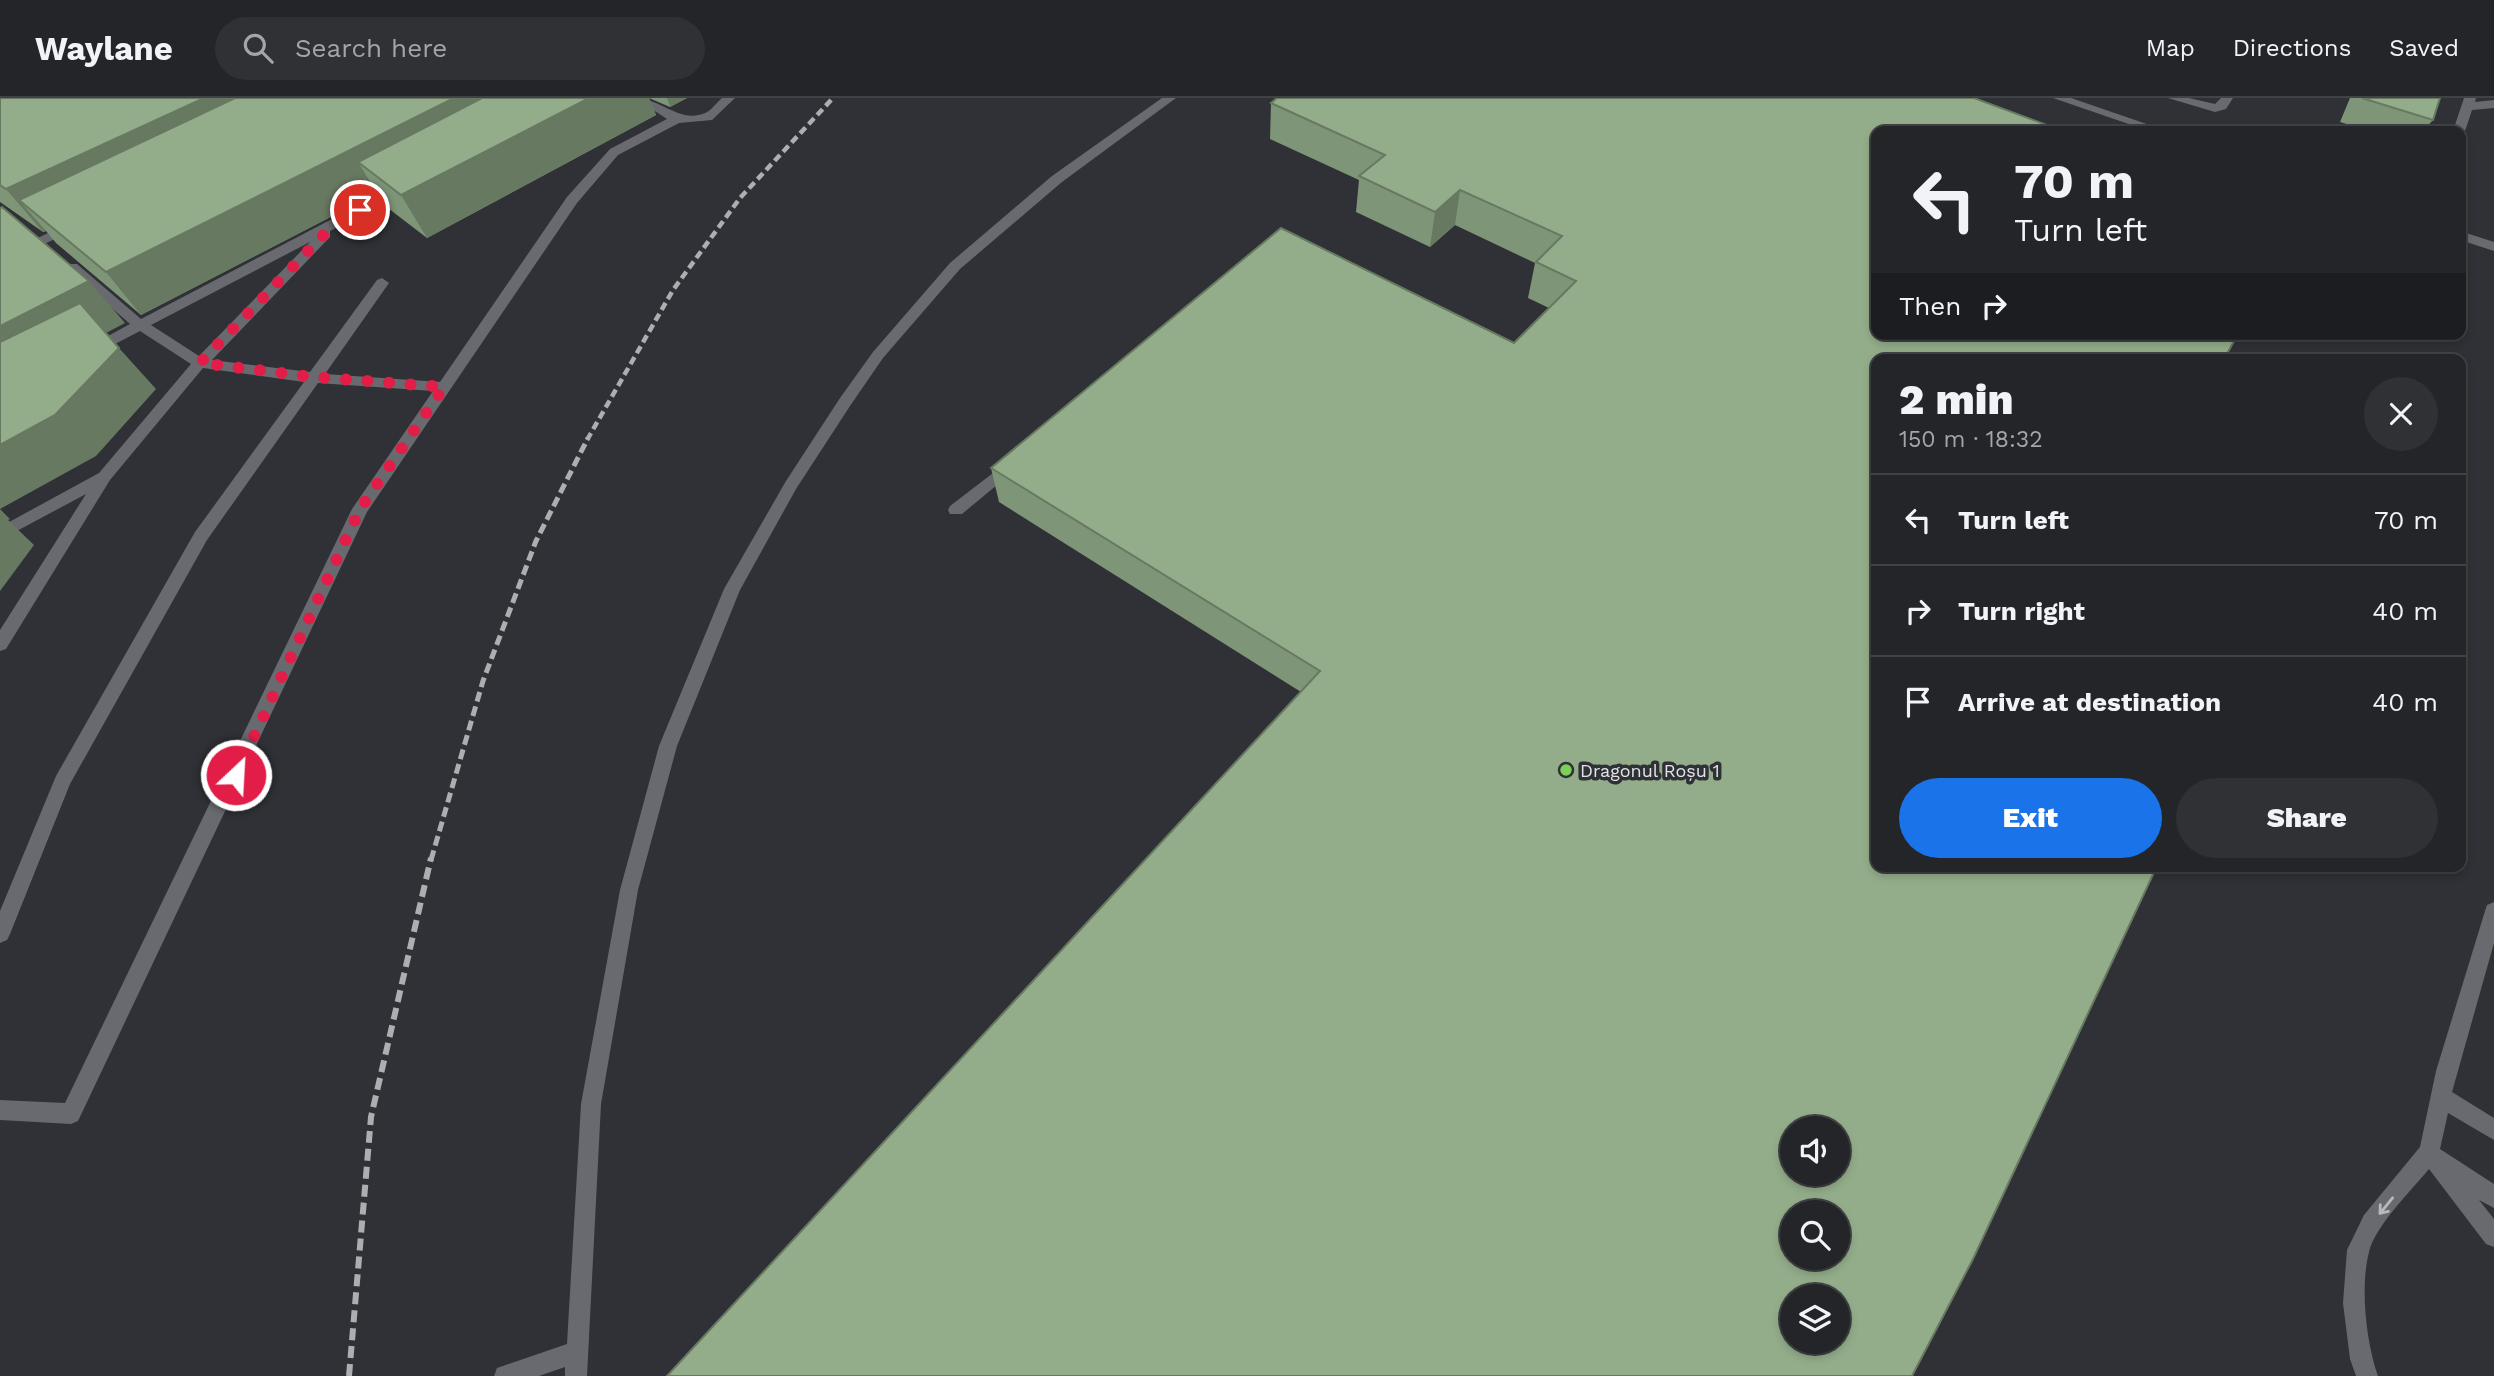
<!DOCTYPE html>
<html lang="en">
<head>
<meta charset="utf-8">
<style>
	:root { --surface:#232528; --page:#2f3134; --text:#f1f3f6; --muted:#a3a5a8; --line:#404245; --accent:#1a73e8 }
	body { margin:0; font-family:"Work Sans",sans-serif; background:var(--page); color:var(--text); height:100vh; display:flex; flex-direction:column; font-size:26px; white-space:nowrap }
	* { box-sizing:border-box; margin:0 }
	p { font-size:23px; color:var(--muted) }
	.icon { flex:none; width:38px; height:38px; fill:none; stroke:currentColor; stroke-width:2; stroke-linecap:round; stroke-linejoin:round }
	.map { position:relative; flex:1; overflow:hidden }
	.panel { position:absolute; left:1871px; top:256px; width:595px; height:518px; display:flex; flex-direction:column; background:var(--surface); border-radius:14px; box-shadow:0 4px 10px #0003,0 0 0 2px var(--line) }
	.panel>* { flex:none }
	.top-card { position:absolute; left:1871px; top:28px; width:595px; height:214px; border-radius:14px; box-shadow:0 4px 10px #0003,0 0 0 2px var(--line); background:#232528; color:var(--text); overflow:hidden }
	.fabs { position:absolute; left:1780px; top:1018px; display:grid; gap:14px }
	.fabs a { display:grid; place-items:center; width:70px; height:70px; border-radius:50%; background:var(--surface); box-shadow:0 4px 10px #0003,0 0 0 2px var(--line); font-size:35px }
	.pin { position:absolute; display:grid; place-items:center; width:60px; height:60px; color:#fff; margin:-30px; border:4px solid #fff; border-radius:50%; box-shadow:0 2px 7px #0007 }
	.me { position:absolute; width:77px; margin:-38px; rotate:25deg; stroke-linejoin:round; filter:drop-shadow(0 0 5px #0008) }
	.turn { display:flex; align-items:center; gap:24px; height:147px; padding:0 28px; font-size:32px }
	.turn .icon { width:91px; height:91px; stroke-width:2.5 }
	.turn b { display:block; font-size:49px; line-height:60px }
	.then { display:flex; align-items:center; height:66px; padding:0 28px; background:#0003; gap:14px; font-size:26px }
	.round { display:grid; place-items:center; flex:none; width:74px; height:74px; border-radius:37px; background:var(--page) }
	.head { display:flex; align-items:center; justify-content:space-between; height:119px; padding:0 28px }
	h1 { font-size:42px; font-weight:800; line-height:52px }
	.action { display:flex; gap:14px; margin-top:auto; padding:14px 28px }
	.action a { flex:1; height:80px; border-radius:42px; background:var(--accent); color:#fff; font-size:28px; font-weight:800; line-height:80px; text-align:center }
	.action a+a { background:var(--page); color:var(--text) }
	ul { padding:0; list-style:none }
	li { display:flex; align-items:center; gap:21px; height:91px; padding:0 28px; border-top:2px solid var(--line) }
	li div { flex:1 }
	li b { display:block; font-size:26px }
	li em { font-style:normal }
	header { display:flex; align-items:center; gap:42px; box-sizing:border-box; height:98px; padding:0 35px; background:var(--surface); border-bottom:2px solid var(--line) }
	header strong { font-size:33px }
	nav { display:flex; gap:38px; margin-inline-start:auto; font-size:24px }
	.search { width:490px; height:63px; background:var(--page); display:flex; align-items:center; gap:18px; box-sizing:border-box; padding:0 24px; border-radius:38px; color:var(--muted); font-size:26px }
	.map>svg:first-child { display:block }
</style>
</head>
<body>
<header>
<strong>Waylane</strong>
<div class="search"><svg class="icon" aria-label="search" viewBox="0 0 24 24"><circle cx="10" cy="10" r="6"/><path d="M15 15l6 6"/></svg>Search here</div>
<nav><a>Map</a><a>Directions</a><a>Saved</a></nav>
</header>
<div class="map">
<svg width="2494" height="1278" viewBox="0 0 2494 1278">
	<rect width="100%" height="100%" fill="#2f3136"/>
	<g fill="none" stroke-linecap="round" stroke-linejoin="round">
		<path fill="#686a6f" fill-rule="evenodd" d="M 635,0 C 660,0 680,26 705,15 C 711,13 717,4 722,0 L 735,0 L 712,22 L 679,25 L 618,57 L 577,105 L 367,414 L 78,1023 L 71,1026 L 0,1022 L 0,1002 L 65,1005 L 352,411 L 433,293 L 318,285 L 207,442 L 70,686 L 10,836 L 7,842 L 0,845 L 0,813 L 56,678 L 195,434 L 304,284 L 203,270 L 110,382 L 6,551 L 0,553 L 0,532 L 86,396 L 0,442 L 0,429 L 99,375 L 191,266 L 140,233 L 98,255 L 88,255 L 88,249 L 130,226 L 65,169 L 67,166 L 77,166 L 141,221 L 395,88 L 405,88 L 405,94 L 330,133 L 330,139 L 212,262 L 310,274 L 377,182 L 382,180 L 389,185 L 325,276 L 440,284 L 567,99 L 610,51 L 667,21 ZM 310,144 L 199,258 L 151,227 Z
			M 1162,0 L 1176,0 L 1062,84 L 960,171 L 883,260 L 850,308 L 796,391 L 740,492 L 677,648 L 638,792 L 601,1006 L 587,1278 L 565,1278 L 565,1269 L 539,1278 L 494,1278 L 497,1270 L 567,1246 L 581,1006 L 620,792 L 659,648 L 724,491 L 786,383 L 840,300 L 873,254 L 950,165 L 1052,78 Z
			M 2053,0 L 2071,0 L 2167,33 L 2149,33 Z
			M 2168,0 L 2189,0 L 2215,6 L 2221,0 L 2233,0 L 2226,11 L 2215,14 Z
			M 2464,0 L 2476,0 L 2475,4 L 2494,2 L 2494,10 L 2472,12 L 2465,33 L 2460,36 L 2460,33 L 2453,33 Z
			M 69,125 L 74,126 L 74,132 L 0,167 L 0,158 Z
			M 2460,133 L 2494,144 L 2494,153 L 2460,142 Z
			M 1010,362 L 1018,368 L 1015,372 L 962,416 L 950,416 L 948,412 L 950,408 Z
			M 2494,804 L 2494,845 L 2452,994 L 2494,1020 L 2494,1042 L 2448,1015 L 2440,1051 L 2494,1086 L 2494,1110 L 2479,1102 L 2494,1121 L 2494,1149 L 2486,1146 L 2429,1071 C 2411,1093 2375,1128 2369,1154 C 2360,1189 2366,1244 2378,1278 L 2356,1278 L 2350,1261 L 2343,1205 L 2347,1152 L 2364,1117 L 2420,1049 L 2436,973 L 2485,813 L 2487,807 Z"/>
		<path stroke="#acaeb2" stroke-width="4.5" stroke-dasharray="8 4.5" stroke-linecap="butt" d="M 587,342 L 673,192 L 740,100 L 833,0"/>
		<path stroke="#acaeb2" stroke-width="5" stroke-dasharray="10 5" stroke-linecap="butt" d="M 431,762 L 483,583 L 536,443 L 588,340"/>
		<path stroke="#acaeb2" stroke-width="6" stroke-dasharray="12 6" stroke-linecap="butt" d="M 349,1278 L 371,1019 L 431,760"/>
	</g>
	<path fill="#7e9577" d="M 0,0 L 687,0 L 670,9 L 649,0 L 656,17 L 427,140 L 384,107 L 377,95 L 141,217 L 56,145 L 46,133 L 43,134 L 0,104 Z
		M 1974,0 L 1301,594 L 999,404 L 991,370 L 1514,245 L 1549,210 L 1528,200 L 1535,165 L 1455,127 L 1430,149 L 1356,114 L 1359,82 L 1270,41 L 1271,5 Z
		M 2350,0 L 2440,0 L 2433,22 L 2423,33 L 2369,33 L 2340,24 Z"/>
	<path fill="#677961" d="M 204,0 L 323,0 L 19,102 L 46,133 L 43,134 L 6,91 Z
		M 454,0 L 559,0 L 358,64 L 377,95 L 141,217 L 106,174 Z
		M 589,0 L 649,0 L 656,17 L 427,140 L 401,97 Z
		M 667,0 L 687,0 L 670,9 Z
		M 1460,92 L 1455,127 L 1430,149 L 1435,114 Z
		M 89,183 L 125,225 L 0,291 L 0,228 Z
		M 119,250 L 156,291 L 96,358 L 0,411 L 10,421 L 8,422 L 34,447 L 0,493 L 0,347 Z"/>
	<path fill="#93ad8a" stroke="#677961" stroke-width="2" fill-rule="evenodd" d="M 0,0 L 204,0 L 6,91 L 0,87 Z
		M 235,0 L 454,0 L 106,174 L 19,102 Z
		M 482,0 L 589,0 L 401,97 L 358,64 Z
		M 1277,0 L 1974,0 L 2063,33 L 1876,33 L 1876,236 L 2238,236 L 2224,261 L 1876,261 L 1876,768 L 2157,768 L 1973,1161 L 1912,1278 L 667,1278 L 1320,573 L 991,370 L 1281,130 L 1514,245 L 1576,183 L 1536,164 L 1562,138 L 1460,92 L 1435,114 L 1359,78 L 1385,57 L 1271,5 ZM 1792,1031 L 1838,1031 L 1838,1076 L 1792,1076 ZM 1792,1115 L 1838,1115 L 1838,1160 L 1792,1160 ZM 1792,1199 L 1838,1199 L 1838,1244 L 1792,1244 Z
		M 2362,0 L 2440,0 L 2433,22 Z
		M 2,109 L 89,183 L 0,228 L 0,110 Z
		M 80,205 L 119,250 L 55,317 L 0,347 L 0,244 Z"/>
	<defs><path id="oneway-shaft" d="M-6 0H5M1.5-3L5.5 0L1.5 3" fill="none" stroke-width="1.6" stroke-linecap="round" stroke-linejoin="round" transform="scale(1.75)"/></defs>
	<use stroke="#b7b9bc" href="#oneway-shaft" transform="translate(2386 1108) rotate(129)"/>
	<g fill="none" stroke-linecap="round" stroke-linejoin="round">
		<path stroke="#e11d48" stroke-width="12" stroke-dasharray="0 21.6" d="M 236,677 L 360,411 L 444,289 L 314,279 L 200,265 L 336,124 L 360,112"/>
	</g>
	<circle fill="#7bd156" stroke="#2f3136" stroke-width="2.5" cx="1566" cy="672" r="7"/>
	<g text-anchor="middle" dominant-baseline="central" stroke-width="7" stroke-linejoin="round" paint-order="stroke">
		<g font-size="18" fill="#e1e3e6" stroke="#2f3136" text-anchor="start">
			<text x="1580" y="672">Dragonul Roșu 1</text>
		</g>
	</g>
</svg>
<div class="fabs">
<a><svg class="icon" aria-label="sound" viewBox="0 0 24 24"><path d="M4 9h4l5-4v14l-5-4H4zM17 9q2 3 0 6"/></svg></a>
<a><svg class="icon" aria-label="search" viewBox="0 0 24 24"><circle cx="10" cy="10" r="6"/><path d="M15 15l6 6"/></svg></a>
<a><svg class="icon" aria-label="layers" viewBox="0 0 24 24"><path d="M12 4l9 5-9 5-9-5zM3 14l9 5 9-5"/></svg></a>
</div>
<div class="pin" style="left:360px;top:112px;background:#d93025"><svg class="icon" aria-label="arrive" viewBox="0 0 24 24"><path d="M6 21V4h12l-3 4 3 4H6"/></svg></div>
<svg class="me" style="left:236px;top:677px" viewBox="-20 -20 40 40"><circle r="17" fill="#e11d48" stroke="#fff" stroke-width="3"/><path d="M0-11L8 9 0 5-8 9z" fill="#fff"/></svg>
<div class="top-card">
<div class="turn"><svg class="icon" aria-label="left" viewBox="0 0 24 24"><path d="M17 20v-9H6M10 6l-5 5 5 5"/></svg><div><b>70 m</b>Turn left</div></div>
<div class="then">Then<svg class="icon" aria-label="right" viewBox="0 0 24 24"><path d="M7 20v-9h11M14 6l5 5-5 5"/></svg></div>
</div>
<section class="panel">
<div class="head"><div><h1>2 min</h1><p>150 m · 18:32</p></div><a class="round"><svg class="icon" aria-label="close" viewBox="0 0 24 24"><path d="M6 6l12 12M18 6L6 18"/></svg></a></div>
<ul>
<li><svg class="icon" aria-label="left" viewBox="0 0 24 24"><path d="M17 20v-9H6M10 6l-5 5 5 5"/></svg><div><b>Turn left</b></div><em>70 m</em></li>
<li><svg class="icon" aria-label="right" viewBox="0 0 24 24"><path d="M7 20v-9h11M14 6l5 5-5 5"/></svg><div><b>Turn right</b></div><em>40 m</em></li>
<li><svg class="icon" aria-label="arrive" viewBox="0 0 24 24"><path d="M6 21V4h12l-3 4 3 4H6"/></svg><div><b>Arrive at destination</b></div><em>40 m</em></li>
</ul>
<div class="action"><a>Exit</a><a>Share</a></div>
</section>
</div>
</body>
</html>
